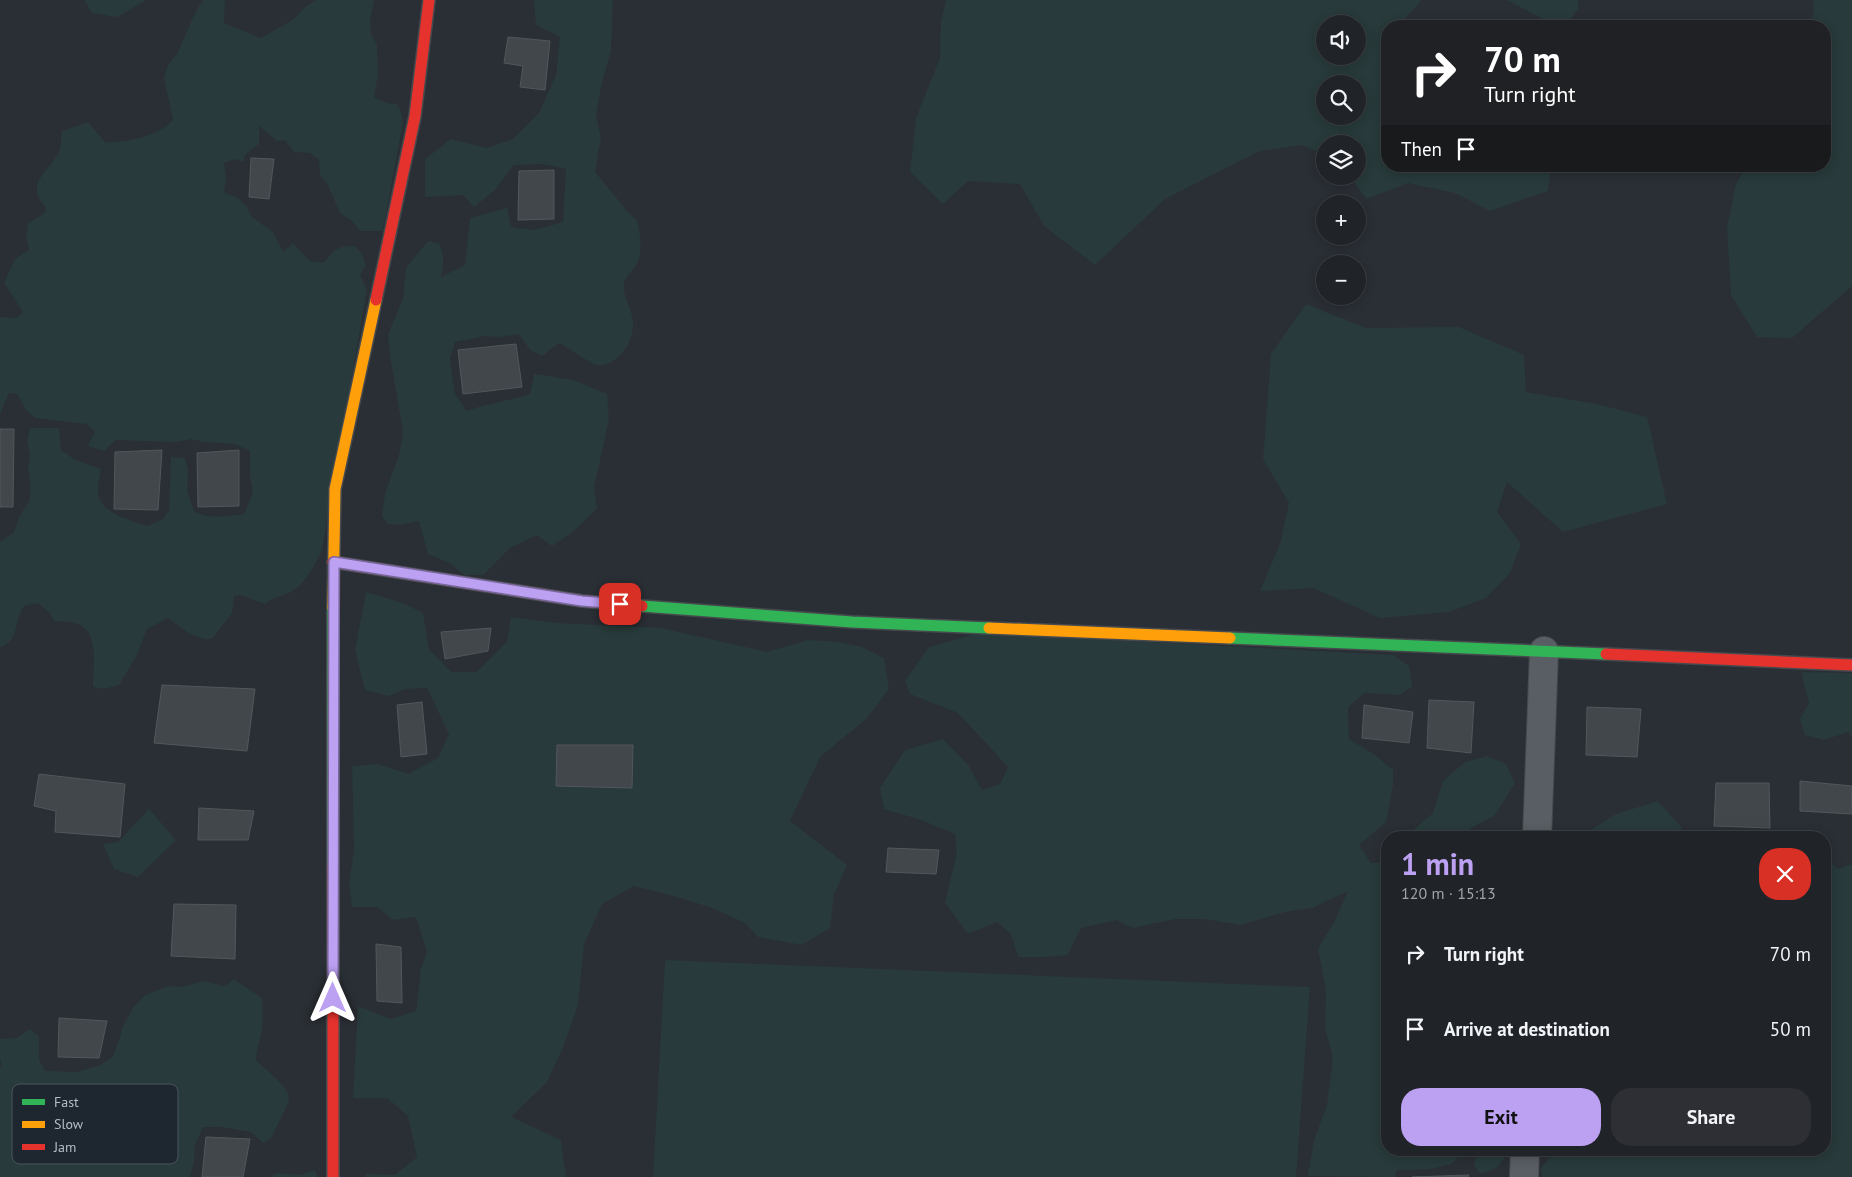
<!DOCTYPE html>
<html lang="en">
<head>
<meta charset="utf-8">
<style>
	:root { --surface:#202328; --page:#2d2f34; --text:#f1f3f6; --muted:#a2a4a8; --line:#3d4045; --accent:#bca0f2 }
	body { margin:0; font-family:"PT Sans",sans-serif; background:var(--page); color:var(--text); height:100vh; display:flex; flex-direction:column; font-size:19px; white-space:nowrap }
	* { box-sizing:border-box; margin:0 }
	p { font-size:16px; color:var(--muted) }
	.icon { flex:none; width:28px; height:28px; fill:none; stroke:currentColor; stroke-width:2; stroke-linecap:round; stroke-linejoin:round }
	.map { position:relative; flex:1; overflow:hidden }
	.side { position:absolute; left:1381px; top:831px; width:450px; height:325px; display:flex; flex-direction:column; background:var(--surface); border-radius:20px; box-shadow:0 2px 12px #0003,0 0 0 1px var(--line) }
	.side>* { flex:none }
	.hud { position:absolute; left:1381px; top:20px; width:450px; height:152px; border-radius:20px; box-shadow:0 2px 12px #0003,0 0 0 1px var(--line); background:#202124; color:#fff; overflow:hidden }
	.tools { position:absolute; left:1316px; top:15px; display:grid; gap:10px }
	.tools a { display:grid; place-items:center; width:50px; height:50px; border-radius:50%; background:var(--surface); box-shadow:0 2px 12px #0003,0 0 0 1px var(--line); font-size:25px }
	.pin { position:absolute; display:grid; place-items:center; width:42px; height:42px; color:#fff; margin:-21px; border-radius:10px; box-shadow:0 2px 8px #0006 }
	.me { position:absolute; width:55px; margin:-28px; rotate:0deg; stroke-linejoin:round; filter:drop-shadow(0 0 4px #0008) }
	.turn { display:flex; align-items:center; gap:18px; height:105px; padding:0 20px; font-size:22px }
	.turn .icon { width:65px; height:65px; stroke-width:2.5 }
	.turn b { display:block; font-size:35px; line-height:42px }
	.then { display:flex; align-items:center; height:48px; padding:0 20px; background:#0003; gap:10px; font-size:19px }
	.round { display:grid; place-items:center; flex:none; width:52px; height:52px; border-radius:20px; background:var(--page) }
	.summary { display:flex; align-items:center; justify-content:space-between; height:85px; padding:0 20px }
	h1 { font-size:30px; font-weight:600; line-height:38px; color:var(--accent) }
	.button { display:flex; gap:10px; margin-top:auto; padding:10px 20px }
	.button a { flex:1; height:58px; border-radius:20px; background:var(--accent); color:#111; font-size:20px; font-weight:600; line-height:58px; text-align:center }
	.button a+a { background:var(--page); color:var(--text) }
	ul { padding:0; list-style:none }
	li { display:flex; align-items:center; gap:15px; height:75px; padding:0 20px }
	li div { flex:1 }
	li b { display:block; font-size:19px }
	li em { font-style:normal }
	.map>svg:first-child { display:block }
</style>
</head>
<body>
<div class="map">
<svg width="1852" height="1177" viewBox="0 0 1852 1177">
	<rect width="100%" height="100%" fill="#2a2f35"/>
	<path fill="#283a3b" fill-rule="evenodd" d="M 84,0 L 146,0 L 117,17 L 92,13 Z
		M 203,0 L 225,0 L 224,23 L 261,38 L 294,19 L 305,7 L 316,0 L 374,0 L 370,20 L 371,33 L 377,45 L 378,75 L 374,97 L 387,103 L 397,104 L 401,111 L 403,122 L 383,231 L 360,231 L 352,221 L 340,213 L 328,185 L 320,176 L 319,160 L 310,153 L 294,152 L 285,140 L 277,141 L 259,126 L 259,144 L 245,155 L 243,162 L 235,159 L 224,163 L 226,177 L 224,192 L 238,198 L 247,207 L 252,217 L 273,232 L 283,252 L 293,243 L 310,261 L 324,263 C 335,249 337,246 355,246 L 362,254 L 366,265 L 360,275 L 367,289 L 322,550 C 315,564 305,586 289,593 C 279,597 274,597 265,604 L 240,595 L 234,596 L 232,613 L 212,639 C 194,640 182,628 168,618 L 147,629 L 136,657 L 119,685 L 104,689 L 93,687 C 92,667 101,634 78,624 C 71,621 62,622 54,621 L 49,612 L 38,603 L 24,606 C 13,622 20,641 0,647 L 0,542 L 14,532 L 19,517 L 29,501 L 31,488 L 28,469 L 30,456 L 27,441 L 30,428 L 59,428 L 61,450 L 74,459 L 101,469 C 100,475 98,482 98,488 C 97,514 129,519 147,526 L 163,519 L 169,510 L 171,457 L 185,458 L 188,471 L 187,490 L 194,511 C 209,520 227,516 244,514 L 253,492 L 250,477 L 250,451 L 235,444 L 204,442 L 191,439 L 176,442 L 115,440 L 104,451 L 88,446 L 95,431 L 86,424 L 35,418 L 26,410 L 17,394 L 9,393 L 0,414 L 0,317 L 16,318 L 23,312 L 4,283 L 15,259 L 29,250 L 26,237 L 28,223 L 45,213 L 46,207 C 22,184 51,171 59,151 C 61,146 61,137 62,131 L 88,122 L 106,143 C 129,141 157,137 173,120 L 164,78 L 168,65 L 177,54 L 196,11 Z
		M 534,0 L 613,0 L 611,51 L 602,82 L 596,115 L 601,138 L 595,172 L 629,213 L 637,220 C 640,235 644,252 636,265 C 632,272 625,276 624,284 C 622,298 634,310 633,325 C 633,343 617,368 596,365 C 590,363 567,347 559,343 L 542,356 L 530,350 L 519,334 L 499,337 L 485,336 L 455,342 L 450,360 L 455,394 L 467,411 C 488,403 509,401 530,394 L 534,374 L 574,380 L 607,394 L 609,419 L 594,488 L 597,508 L 572,533 L 552,546 L 537,535 L 510,548 L 483,575 L 464,575 L 450,563 L 428,554 L 419,521 L 401,525 L 388,524 L 382,516 L 385,494 L 399,455 L 403,432 L 391,362 L 388,334 L 403,299 L 406,268 L 428,241 L 439,243 C 445,257 444,262 441,277 L 465,265 L 470,218 L 507,208 L 511,227 L 534,230 L 563,222 L 566,169 L 542,164 L 514,165 L 494,191 L 474,207 L 463,195 L 425,197 L 425,159 L 451,139 L 487,148 L 513,139 L 539,113 L 556,75 L 560,37 L 536,25 Z
		M 946,0 L 1422,0 L 1398,26 L 1388,26 L 1388,166 L 1551,166 L 1548,191 L 1490,211 L 1455,193 L 1408,183 L 1366,199 L 1350,176 L 1358,176 L 1358,144 L 1325,144 L 1325,155 L 1302,145 L 1260,151 L 1165,199 L 1095,265 L 1044,226 L 1020,184 L 968,181 L 943,204 L 910,172 L 916,118 L 940,58 L 941,22 ZM 1325,24 L 1358,24 L 1358,56 L 1325,56 ZM 1325,84 L 1358,84 L 1358,116 L 1325,116 Z
		M 1507,0 L 1578,0 L 1578,9 L 1566,26 L 1556,26 Z
		M 1813,0 L 1852,0 L 1852,286 L 1792,338 L 1757,337 L 1731,295 L 1727,228 L 1736,184 L 1746,166 L 1825,166 L 1825,26 L 1810,26 L 1814,9 Z
		M 1306,304 L 1366,328 L 1459,327 L 1524,355 L 1526,392 L 1597,404 L 1647,417 L 1667,504 L 1563,532 L 1507,482 L 1497,512 L 1521,544 L 1510,573 L 1486,598 L 1449,612 L 1380,618 L 1313,588 L 1260,591 L 1280,544 L 1289,503 L 1263,459 L 1271,354 Z
		M 366,592 L 403,603 L 423,613 L 429,649 L 451,672 L 477,672 L 507,642 L 511,617 L 556,623 L 661,628 L 767,652 L 808,640 L 839,642 L 862,647 L 884,658 L 889,689 L 867,718 L 820,757 L 790,821 L 847,865 L 834,895 L 830,928 L 802,945 L 758,937 L 745,923 L 712,908 L 674,896 L 634,886 L 602,904 L 584,944 L 578,1005 L 563,1048 L 547,1082 L 511,1117 L 561,1140 L 566,1177 L 366,1177 L 366,1174 L 395,1175 L 417,1157 L 408,1116 L 387,1098 L 353,1098 L 358,1006 L 391,1019 L 416,1011 L 421,969 L 427,952 L 416,917 L 392,920 L 378,907 L 352,907 L 349,884 L 354,850 L 352,766 L 378,764 L 408,774 L 438,758 L 449,734 L 427,688 L 405,689 L 389,696 L 365,690 L 355,650 Z
		M 978,633 L 1393,655 L 1409,666 L 1412,687 L 1400,695 L 1365,693 L 1348,707 L 1349,739 L 1375,755 L 1393,770 L 1393,785 L 1386,822 L 1359,845 L 1371,863 L 1387,863 L 1388,1150 L 1466,1150 L 1451,1164 L 1431,1169 L 1397,1170 L 1395,1177 L 1308,1176 L 1314,1140 L 1327,1105 L 1333,1058 L 1325,1028 L 1326,990 L 1318,949 L 1334,922 L 1348,891 L 1312,908 L 1285,912 L 1240,925 L 1204,919 L 1175,919 L 1133,928 L 1116,920 L 1081,928 L 1068,955 L 1044,957 L 1018,957 L 1011,934 L 997,922 L 968,934 L 945,903 L 957,852 L 955,834 L 921,820 L 884,809 L 880,788 L 905,750 L 943,739 L 969,766 L 982,790 L 1000,784 L 1008,767 L 958,713 L 910,694 L 905,681 L 929,647 Z
		M 1801,672 L 1852,673 L 1852,738 L 1848,732 L 1824,740 L 1805,735 L 1800,719 L 1809,703 Z
		M 1487,756 L 1506,764 L 1515,783 L 1495,815 L 1470,829 L 1465,837 L 1405,837 L 1433,813 L 1443,781 L 1465,762 Z
		M 1658,801 L 1682,828 L 1680,837 L 1572,837 L 1587,832 L 1616,814 Z
		M 149,809 L 176,840 L 138,877 L 114,869 L 103,844 L 118,842 Z
		M 1825,858 L 1838,869 L 1852,864 L 1852,1177 L 1542,1177 L 1541,1168 L 1556,1150 L 1825,1150 Z
		M 665,960 L 1310,987 L 1296,1177 L 653,1177 Z
		M 234,979 L 262,998 C 263,1009 263,1019 262,1030 C 260,1042 256,1049 256,1061 C 265,1068 290,1088 289,1099 C 288,1106 274,1131 271,1139 L 263,1143 L 251,1132 L 222,1127 L 203,1127 L 195,1145 L 194,1162 L 190,1177 L 0,1177 L 0,1067 L 2,1067 L 0,1059 L 0,1039 L 16,1038 L 30,1029 L 39,1037 L 39,1059 L 45,1071 L 77,1072 L 100,1065 L 113,1057 L 120,1037 L 122,1028 L 133,1008 L 145,995 L 168,986 L 182,987 L 203,981 L 225,986 Z
		M 1478,1150 L 1508,1150 C 1500,1167 1497,1169 1480,1174 L 1474,1165 Z
		M 315,1170 L 318,1177 L 270,1177 L 277,1173 L 300,1175 Z"/>
	<path fill="#42474c" stroke="#52575d" d="M 508,37 L 550,41 L 545,90 L 520,87 L 523,66 L 504,63 Z
		M 251,158 L 274,159 L 269,199 L 249,197 Z
		M 554,170 L 554,219 L 518,220 L 519,171 Z
		M 516,344 L 522,387 L 463,394 L 458,350 Z
		M 0,429 L 14,429 L 13,507 L 0,507 Z
		M 162,450 L 158,510 L 114,509 L 115,452 Z
		M 239,450 L 239,506 L 198,507 L 197,453 Z
		M 491,628 L 488,651 L 445,659 L 441,632 Z
		M 162,685 L 255,689 L 247,751 L 154,743 Z
		M 1429,700 L 1474,702 L 1471,753 L 1427,748 Z
		M 422,702 L 427,754 L 401,757 L 397,705 Z
		M 1364,705 L 1413,712 L 1409,743 L 1362,738 Z
		M 1587,707 L 1641,709 L 1637,757 L 1586,755 Z
		M 557,745 L 633,745 L 632,788 L 556,786 Z
		M 39,774 L 125,784 L 120,837 L 55,832 L 56,811 L 34,806 Z
		M 1800,781 L 1852,786 L 1852,814 L 1800,811 Z
		M 1716,783 L 1769,783 L 1770,828 L 1714,826 Z
		M 199,808 L 254,811 L 248,840 L 198,840 Z
		M 888,848 L 939,850 L 936,874 L 886,872 Z
		M 174,904 L 236,905 L 235,959 L 171,956 Z
		M 376,944 L 401,947 L 402,1003 L 377,1001 Z
		M 59,1018 L 107,1021 L 99,1058 L 58,1057 Z
		M 206,1137 L 250,1139 L 243,1177 L 202,1177 Z
		M 1469,1175 L 1468,1177 L 1412,1177 Z"/>
	<g fill="none" stroke-linecap="round" stroke-linejoin="round">
		<g stroke="#464a4e" stroke-width="30">
			<path id="street" d="M 1537,838 L 1544,651
				M 1524,1177 L 1525,1150"/>
		</g>
		<g stroke="#464a4e" stroke-width="14">
			<path id="fast" d="M 642,606 L 852,622 L 989,628
				M 333,608 L 333,866
				M 1230,638 L 1606,654"/>
		</g>
		<g stroke="#464a4e" stroke-width="14">
			<path id="slow" d="M 333,608 L 335,489 L 376,300
				M 989,628 L 1230,638"/>
		</g>
		<g stroke="#464a4e" stroke-width="14">
			<path id="jam" d="M 376,300 L 415,116 L 429,0
				M 333,562 L 582,601 L 642,606
				M 1606,654 L 1852,665
				M 333,866 L 333,1177"/>
		</g>
		<use href="#street" stroke="#595e64" stroke-width="28"/>
		<use href="#fast" stroke="#30b455" stroke-width="11"/>
		<use href="#slow" stroke="#ff9f0a" stroke-width="11"/>
		<use href="#jam" stroke="#e5322d" stroke-width="11"/>
	</g>
	<g fill="none" stroke-linecap="round" stroke-linejoin="round">
		<g stroke="#7a689d" stroke-width="12">
			<path id="route" d="M 333,998 L 334,562 L 582,601 L 620,604"/>
		</g>
		<use href="#route" stroke="#bca0f2" stroke-width="9"/>
	</g>
	<rect x="12" y="1084" width="166" height="80" rx="8" fill="#1e2630" stroke="#4b535d" stroke-width="1"/>
	<rect x="22" y="1099" width="23" height="6" fill="#30b455"/>
	<rect x="22" y="1121" width="23" height="7" fill="#ff9f0a"/>
	<rect x="22" y="1144" width="23" height="6" fill="#e5322d"/>
	<g font-size="14" fill="#b4bcc6">
		<text x="54" y="1107">Fast</text>
		<text x="54" y="1129">Slow</text>
		<text x="54" y="1152">Jam</text>
	</g>
</svg>
<div class="tools">
<a><svg class="icon" aria-label="sound" viewBox="0 0 24 24"><path d="M4 9h4l5-4v14l-5-4H4zM17 9q2 3 0 6"/></svg></a>
<a><svg class="icon" aria-label="search" viewBox="0 0 24 24"><circle cx="10" cy="10" r="6"/><path d="M15 15l6 6"/></svg></a>
<a><svg class="icon" aria-label="layers" viewBox="0 0 24 24"><path d="M12 4l9 5-9 5-9-5zM3 14l9 5 9-5"/></svg></a>
<a>+</a>
<a>−</a>
</div>
<div class="pin" style="left:620px;top:604px;background:#d93025"><svg class="icon" aria-label="arrive" viewBox="0 0 24 24"><path d="M6 21V4h12l-3 4 3 4H6"/></svg></div>
<svg class="me" style="left:333px;top:998px" viewBox="-20 -20 40 40"><path d="M0-17L14 15 0 8-14 15z" fill="#bca0f2" stroke="#fff" stroke-width="4"/></svg>
<div class="hud">
<div class="turn"><svg class="icon" aria-label="right" viewBox="0 0 24 24"><path d="M7 20v-9h11M14 6l5 5-5 5"/></svg><div><b>70 m</b>Turn right</div></div>
<div class="then">Then<svg class="icon" aria-label="arrive" viewBox="0 0 24 24"><path d="M6 21V4h12l-3 4 3 4H6"/></svg></div>
</div>
<section class="side">
<div class="summary"><div><h1>1 min</h1><p>120 m · 15:13</p></div><a class="round" style="background:#d93025;color:#fff"><svg class="icon" aria-label="close" viewBox="0 0 24 24"><path d="M6 6l12 12M18 6L6 18"/></svg></a></div>
<ul>
<li><svg class="icon" aria-label="right" viewBox="0 0 24 24"><path d="M7 20v-9h11M14 6l5 5-5 5"/></svg><div><b>Turn right</b></div><em>70 m</em></li>
<li><svg class="icon" aria-label="arrive" viewBox="0 0 24 24"><path d="M6 21V4h12l-3 4 3 4H6"/></svg><div><b>Arrive at destination</b></div><em>50 m</em></li>
</ul>
<div class="button"><a>Exit</a><a>Share</a></div>
</section>
</div>
</body>
</html>
